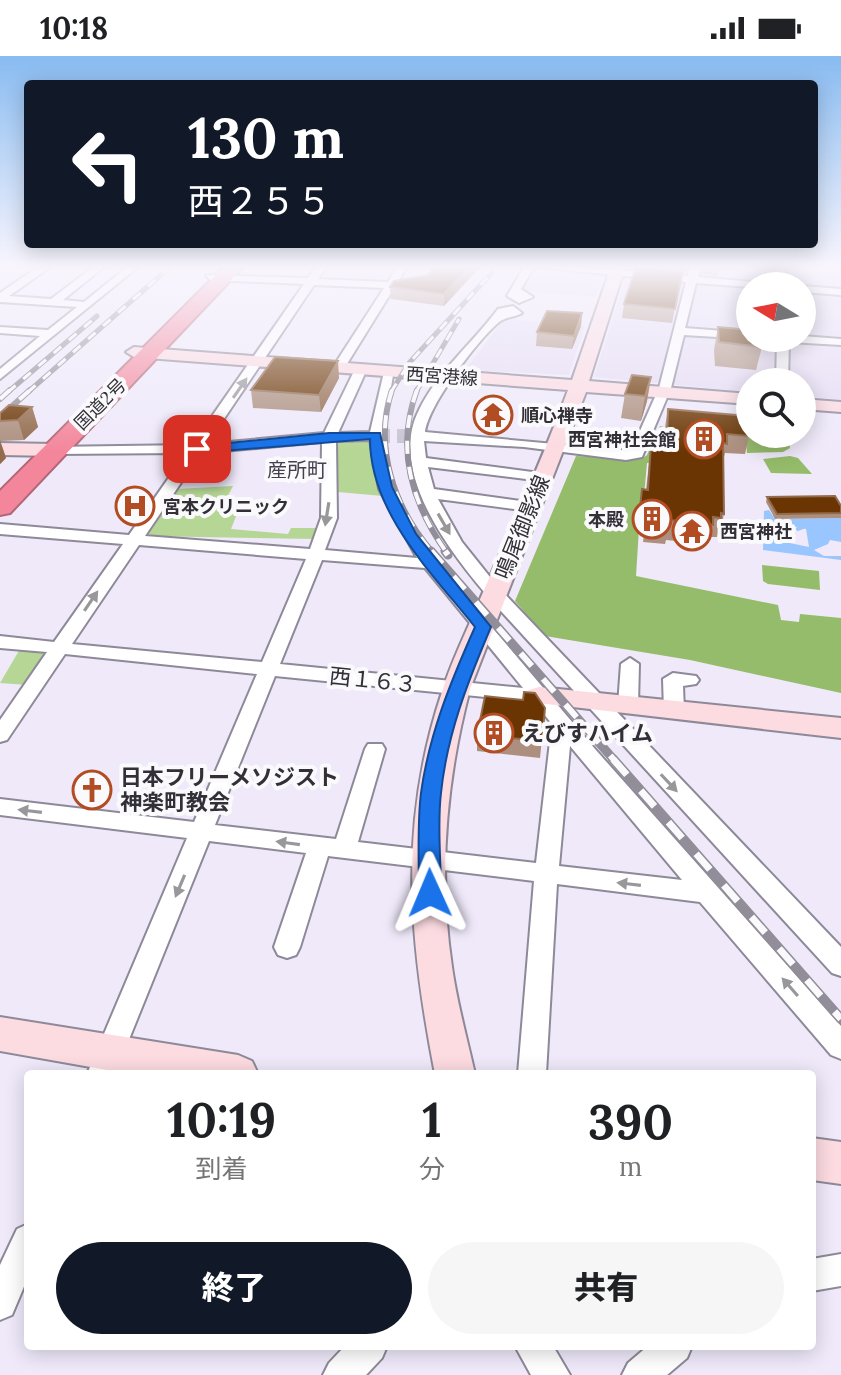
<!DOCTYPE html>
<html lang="ja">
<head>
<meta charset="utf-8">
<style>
	:root { --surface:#fff; --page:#f6f6f6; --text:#202124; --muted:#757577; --accent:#111827 }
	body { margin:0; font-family:Lora,"Noto Sans JP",serif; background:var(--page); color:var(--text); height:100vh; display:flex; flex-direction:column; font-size:30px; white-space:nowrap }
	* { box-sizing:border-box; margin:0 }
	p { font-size:26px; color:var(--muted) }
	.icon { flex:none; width:44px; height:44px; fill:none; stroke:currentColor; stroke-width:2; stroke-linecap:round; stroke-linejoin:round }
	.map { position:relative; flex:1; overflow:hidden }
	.sheet { position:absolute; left:24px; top:1014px; width:792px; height:280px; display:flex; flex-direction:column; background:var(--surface); border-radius:8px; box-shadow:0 4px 20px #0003 }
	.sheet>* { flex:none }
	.hud { position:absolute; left:24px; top:24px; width:794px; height:168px; border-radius:8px; box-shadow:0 4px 20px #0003; background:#111827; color:#fff; overflow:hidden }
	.needle { width:52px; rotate:280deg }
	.controls { position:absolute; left:736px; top:216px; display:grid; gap:16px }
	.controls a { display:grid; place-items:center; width:80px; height:80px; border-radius:50%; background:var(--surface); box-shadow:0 4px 20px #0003; font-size:40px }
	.pin { position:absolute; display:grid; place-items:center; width:68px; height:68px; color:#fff; margin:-34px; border-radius:16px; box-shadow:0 4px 12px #0006 }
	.me { position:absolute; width:88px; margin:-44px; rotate:359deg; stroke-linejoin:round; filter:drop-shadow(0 0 6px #0008) }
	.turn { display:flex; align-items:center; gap:28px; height:168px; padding:0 32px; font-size:36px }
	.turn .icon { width:104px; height:104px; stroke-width:2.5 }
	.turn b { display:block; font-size:56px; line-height:68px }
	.eta { display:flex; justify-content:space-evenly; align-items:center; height:136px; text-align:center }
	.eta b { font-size:48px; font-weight:800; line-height:56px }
	.action { display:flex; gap:16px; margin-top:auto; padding:16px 32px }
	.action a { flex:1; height:92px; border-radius:48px; background:var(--accent); color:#fff; font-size:32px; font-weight:800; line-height:92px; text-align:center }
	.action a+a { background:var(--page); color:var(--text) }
	.status { display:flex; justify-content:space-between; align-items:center; height:56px; padding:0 40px; background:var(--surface); direction:ltr }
	.status svg { height:22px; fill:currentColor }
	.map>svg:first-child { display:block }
</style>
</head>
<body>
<div class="status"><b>10:18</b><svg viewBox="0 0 49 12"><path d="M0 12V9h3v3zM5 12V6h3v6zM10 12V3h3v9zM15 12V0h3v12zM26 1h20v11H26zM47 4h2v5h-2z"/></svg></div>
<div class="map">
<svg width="841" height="1319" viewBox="0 0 841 1319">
	<rect width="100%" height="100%" fill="#efe9fa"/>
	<path fill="#e5dcf4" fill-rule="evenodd" d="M 327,211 L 394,211 L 387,221 L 372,223 L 320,220 Z
		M 535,211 L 607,211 L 595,241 L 523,235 Z
		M 629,211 L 841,211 L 841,344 L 802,340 L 802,326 L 750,326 L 750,336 L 594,321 ZM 750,230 L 802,230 L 802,282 L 750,282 Z
		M 504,263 L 585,270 L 569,319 L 465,314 Z"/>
	<path fill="#b5d694" d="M 370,382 L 383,440 L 338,436 L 333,385 Z
		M 233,430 L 224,447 L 241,448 L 231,473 L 288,478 L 291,472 L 320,472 L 317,483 L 144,480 L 176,433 Z
		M 20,593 L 44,596 L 47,600 L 28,629 L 0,627 Z"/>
	<path fill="#95bc6a" d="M 660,370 L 664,371 L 657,408 L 647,407 L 644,440 L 654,453 L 637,452 L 635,471 L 639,472 L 636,520 L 778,549 L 781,564 L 799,566 L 800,558 L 841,562 L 841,637 L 690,604 L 545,580 L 515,545 L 576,400 L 641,403 L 647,399 Z
		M 745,376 L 788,379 L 790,392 L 783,396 L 747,397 Z
		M 790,400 L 798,402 L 812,418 L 771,417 L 763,403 Z
		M 762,509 L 819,515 L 820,534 L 768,528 L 763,525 Z"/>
	<path fill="#99c6ff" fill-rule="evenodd" d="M 769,454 L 775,463 L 841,462 L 841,486 L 830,484 L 828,488 L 814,494 L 824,500 L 841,500 L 841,504 L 763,494 L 764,455 ZM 779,468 L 806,473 L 809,491 L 775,484 L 770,475 Z"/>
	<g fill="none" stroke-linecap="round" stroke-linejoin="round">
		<path stroke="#99c6ff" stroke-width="4" d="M 798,473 L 803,471"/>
		<path stroke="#c9c4d3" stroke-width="14" stroke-dasharray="14 7" stroke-linecap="butt" d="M 376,380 L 417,380"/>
		<g stroke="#8e8998" stroke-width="4">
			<path id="street" d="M 38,211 L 50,211 L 9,240 L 51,243 L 93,211 L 104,211 L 63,244 L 84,246 L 127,211 L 138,211 L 0,323 L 0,313 L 40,280 L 0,277 L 0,271 L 48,274 L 77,251 L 0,246 L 0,237 Z
				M 316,211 L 326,211 L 318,223 L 388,226 L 397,211 L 407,211 L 345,311 L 339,315 L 333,311 L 384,232 L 314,229 L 207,388 L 324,377 L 355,313 L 361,309 L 367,313 L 338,377 L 370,376 L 384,316 L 394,313 L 384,374 L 385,403 L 393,433 L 417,478 L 446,517 L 595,693 L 841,970 L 841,1003 L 831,999 L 700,846 L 557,828 L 546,1018 L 518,1018 L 534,825 L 328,800 L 300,891 L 296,899 L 287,902 L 278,899 L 274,891 L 306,797 L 209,785 L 115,1018 L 87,1018 L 187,782 L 0,759 L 0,743 L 194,766 L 257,618 L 65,598 L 7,684 L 0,686 L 0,664 L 47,596 L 0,592 L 0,580 L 54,586 L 123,488 L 0,478 L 0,468 L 129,479 L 186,397 L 54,398 L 47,394 L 49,391 L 192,389 L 304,228 L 210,224 L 206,219 L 308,222 ZM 370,384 L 379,433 L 417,502 L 325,494 L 337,462 L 336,385 ZM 322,386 L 321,462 L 310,493 L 145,480 L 201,397 ZM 139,489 L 306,503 L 262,606 L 72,588 ZM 322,504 L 425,512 L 523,632 L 280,608 ZM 275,620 L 534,646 L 552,668 L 536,807 L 358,786 L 385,693 L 382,688 L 368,688 L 365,693 L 336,783 L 215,769 ZM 570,690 L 682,824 L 559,810 Z
				M 524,211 L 534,211 L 521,233 L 533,241 L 519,247 L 507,240 Z
				M 536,211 L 577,211 L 688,220 L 690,211 L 700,211 L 698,221 L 774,228 L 775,211 L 785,211 L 784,230 L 750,231 L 696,227 L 685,272 L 750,277 L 750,282 L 754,282 L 750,283 L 684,279 L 671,332 L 642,401 L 626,404 L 524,391 L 424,385 L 426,402 L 547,418 L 549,421 L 542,425 L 428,411 L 434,433 L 535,447 L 535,453 L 530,455 L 438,443 L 462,486 L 498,531 L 841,891 L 841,920 L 832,917 L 499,553 C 458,507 385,419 419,354 C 438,315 473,287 498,253 L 513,250 L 522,257 C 516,261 505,261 499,266 C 477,285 429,348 425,376 L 631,395 L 659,332 L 686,226 Z
				M 802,230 L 841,233 L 841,239 L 802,236 Z
				M 802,280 L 841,283 L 841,289 L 789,286 L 788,326 L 776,326 L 777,285 L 774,282 Z
				M 630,602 L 639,608 L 638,649 L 628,656 L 618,649 L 621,608 Z
				M 673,617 L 696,620 L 699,624 L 696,628 L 683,630 L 684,655 L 674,662 L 664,655 L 663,623 Z
				M 28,1168 L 28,1221 L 12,1259 L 0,1264 L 0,1209 L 17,1173 Z
				M 841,1198 L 841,1230 L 812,1235 L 812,1203 Z
				M 345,1290 L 387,1290 L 382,1302 L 366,1319 L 323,1319 L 329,1307 Z
				M 515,1290 L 553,1290 L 570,1319 L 531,1319 Z
				M 648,1290 L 692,1290 L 687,1302 L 667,1319 L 622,1319 L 628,1307 Z"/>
		</g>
		<g stroke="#8e8998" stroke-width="4">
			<path id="secondary" d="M 611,211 L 625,211 L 589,325 L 750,338 L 750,348 L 586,336 L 470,633 C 446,724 438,817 452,911 C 457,947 467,982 475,1018 L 435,1018 C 409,884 398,768 442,636 C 450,609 463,583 474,557 C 506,483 540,410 568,334 L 134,301 L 126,296 L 134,291 L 572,324 Z
				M 802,343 L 841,346 L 841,356 L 802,353 Z
				M 0,387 L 54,388 L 64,394 L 54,400 L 0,399 Z
				M 539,631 L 841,662 L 841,682 L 529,646 L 525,640 L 529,634 Z
				M 0,961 L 238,999 L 252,1005 L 258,1018 L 130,1018 L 0,995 Z
				M 812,1082 L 841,1086 L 841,1128 L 812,1124 Z"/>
		</g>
		<g stroke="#b06878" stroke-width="4">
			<path id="highway" d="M 224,211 L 243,211 L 10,457 L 0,459 L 0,435 Z"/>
		</g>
		<use href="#street" fill="#fff" fill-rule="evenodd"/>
		<use href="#secondary" fill="#fcdbe1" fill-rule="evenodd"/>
		<use href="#highway" fill="#f4869b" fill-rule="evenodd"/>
		<g stroke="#928e99" stroke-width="5">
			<path id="rail-far3" d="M 8,336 L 97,260
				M 28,336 L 170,211
				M 391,336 L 409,307 L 497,211
				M 416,336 L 459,263"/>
		</g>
		<g stroke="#928e99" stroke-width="6">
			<path id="rail-far2" d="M 392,334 C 373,391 394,452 433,497
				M 417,334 C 395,393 412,448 447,497
				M 0,343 L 10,334
				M 0,361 L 30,334"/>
		</g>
		<g stroke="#928e99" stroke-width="9">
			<path id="rail-far1" d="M 431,495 L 615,705
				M 445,495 L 448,499"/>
		</g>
		<g stroke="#928e99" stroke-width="10">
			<path id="rail" d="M 613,703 L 841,963"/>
		</g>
		<use href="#rail-far3" stroke="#faf9fc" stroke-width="3" stroke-dasharray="10" stroke-linecap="butt"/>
		<use href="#rail-far2" stroke="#faf9fc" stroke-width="4" stroke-dasharray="13" stroke-linecap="butt"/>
		<use href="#rail-far1" stroke="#faf9fc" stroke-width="6" stroke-dasharray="17" stroke-linecap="butt"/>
		<use href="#rail" stroke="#faf9fc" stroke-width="7" stroke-dasharray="21" stroke-linecap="butt"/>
	</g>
	<path fill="#ac8f7e" d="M 433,211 L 480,211 L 444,250 L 391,243 L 390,231 L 428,219 Z
		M 636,211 L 688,211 L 686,217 L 682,216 L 672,267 L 622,262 L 624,248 Z
		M 702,211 L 740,211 L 740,215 L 719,215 L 718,220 L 702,218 Z
		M 582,257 L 581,270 L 572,293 L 536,290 L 537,276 Z
		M 718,271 L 762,291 L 756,314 L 715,310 L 714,294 Z
		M 651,321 L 647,345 L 641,365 L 621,362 L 625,338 Z
		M 339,322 L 321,356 L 253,352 L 251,334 Z
		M 32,351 L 38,371 L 24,384 L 0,385 L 6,402 L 0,408 L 0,357 Z
		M 668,353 L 749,380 L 745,398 L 725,397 L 723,405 L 724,458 L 720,477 L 718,477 L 717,481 L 710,481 L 708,488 L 666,484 L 665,488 L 643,486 L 645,472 L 637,471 L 642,433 L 646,434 L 651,389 L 660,389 L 661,384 L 664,384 L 665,371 Z
		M 767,441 L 841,450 L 841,462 L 775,463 L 766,446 Z
		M 545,652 L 540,702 L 477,695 L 477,679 Z"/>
	<path fill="#926b4c" d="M 470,211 L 480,211 L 444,250 L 444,238 Z
		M 582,257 L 581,270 L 572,293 L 574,280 Z
		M 338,305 L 339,322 L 321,356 L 319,339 Z
		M 651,321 L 647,345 L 641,365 L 645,340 Z
		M 32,351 L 38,371 L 24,384 L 18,364 Z
		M 0,384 L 6,402 L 0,408 Z"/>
	<path fill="#6a3502" stroke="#926b4c" stroke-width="2" d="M 433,211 L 470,211 L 444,238 L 390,231 L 394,225 L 428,219 Z
		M 636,211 L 683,215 L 675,253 L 624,248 Z
		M 547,255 L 582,257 L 574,280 L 537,276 Z
		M 718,271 L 750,274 L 750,282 L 760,282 L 762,291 L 719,286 Z
		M 275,301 L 338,305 L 319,339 L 251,334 Z
		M 632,319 L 651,321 L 645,340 L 625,338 Z
		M 9,349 L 32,351 L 18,364 L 0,365 L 0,357 Z
		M 668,353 L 747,360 L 749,380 L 727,378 L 727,388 L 723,387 L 724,458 L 721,457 L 721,462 L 713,461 L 713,469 L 670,464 L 669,468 L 647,466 L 649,453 L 640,452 L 642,433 L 648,434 L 651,389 L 661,390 L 661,384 L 667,384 Z
		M 835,440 L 841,450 L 841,457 L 777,458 L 767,441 Z
		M 524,636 L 535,637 L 545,652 L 542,685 L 477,679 L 485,640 L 523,644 Z"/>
	<defs><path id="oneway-solid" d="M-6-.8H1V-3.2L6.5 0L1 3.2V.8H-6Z" transform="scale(2)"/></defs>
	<g fill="#98989a">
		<use href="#oneway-solid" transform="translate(240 332) rotate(-55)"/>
		<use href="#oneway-solid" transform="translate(327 458) rotate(99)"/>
		<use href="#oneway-solid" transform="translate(444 468) rotate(60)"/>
		<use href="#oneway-solid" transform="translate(91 545) rotate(-56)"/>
		<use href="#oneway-solid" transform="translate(669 727) rotate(47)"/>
		<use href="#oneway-solid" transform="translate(30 755) rotate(-173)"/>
		<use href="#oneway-solid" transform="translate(288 787) rotate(-172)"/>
		<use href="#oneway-solid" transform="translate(629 828) rotate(-173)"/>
		<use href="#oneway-solid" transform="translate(180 830) rotate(113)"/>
		<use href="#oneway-solid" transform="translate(790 931) rotate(-131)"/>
	</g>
	<linearGradient id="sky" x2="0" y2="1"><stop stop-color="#88bbf1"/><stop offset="0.53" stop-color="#f8f5fd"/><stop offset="1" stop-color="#f8f5fd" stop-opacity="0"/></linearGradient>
	<rect width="841" height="396" fill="url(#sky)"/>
	<path fill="#1a73e8" stroke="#114b97" stroke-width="2" d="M 329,377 L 380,377 L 392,431 L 416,478 L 491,571 C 468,625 447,678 441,737 C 437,769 441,804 441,837 L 437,843 L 430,846 L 422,843 L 419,837 C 419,804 417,769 421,737 C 429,678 451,625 475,571 C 432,517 370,457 370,383 L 197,397 L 191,393 L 197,390 Z"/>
	<defs>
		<g id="temple-ring" transform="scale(2)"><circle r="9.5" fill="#faf9fc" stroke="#b24c22" stroke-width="1.5"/><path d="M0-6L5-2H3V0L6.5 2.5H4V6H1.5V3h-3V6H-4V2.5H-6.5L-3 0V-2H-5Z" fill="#b24c22"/></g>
		<g id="building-ring" transform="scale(2)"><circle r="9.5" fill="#faf9fc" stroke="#b24c22" stroke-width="1.5"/><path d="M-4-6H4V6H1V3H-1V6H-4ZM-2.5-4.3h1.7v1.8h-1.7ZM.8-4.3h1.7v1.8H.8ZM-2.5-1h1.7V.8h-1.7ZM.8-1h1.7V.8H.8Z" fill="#b24c22"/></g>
		<g id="hospital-ring" transform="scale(2)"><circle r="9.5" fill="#faf9fc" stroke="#b24c22" stroke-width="1.5"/><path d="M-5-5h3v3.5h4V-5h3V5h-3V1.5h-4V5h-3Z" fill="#b24c22"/></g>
		<g id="church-ring" transform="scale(2)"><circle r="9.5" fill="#faf9fc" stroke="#b24c22" stroke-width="1.5"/><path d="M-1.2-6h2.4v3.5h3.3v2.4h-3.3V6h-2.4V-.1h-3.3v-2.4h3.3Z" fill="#b24c22"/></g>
	</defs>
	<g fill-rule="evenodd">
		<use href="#temple-ring" x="493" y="359"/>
		<use href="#building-ring" x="704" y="383"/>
		<use href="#hospital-ring" x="135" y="450"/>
		<use href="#building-ring" x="652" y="463"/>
		<use href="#temple-ring" x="692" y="475"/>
		<use href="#building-ring" x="494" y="677"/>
		<use href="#church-ring" x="92" y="734"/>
	</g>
	<g text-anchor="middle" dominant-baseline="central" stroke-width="8" stroke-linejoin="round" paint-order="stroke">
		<g font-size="18" fill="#323036" stroke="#faf9fc">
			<text transform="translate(442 320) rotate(4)">西宮港線</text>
			<text transform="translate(100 348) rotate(-45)">国道2号</text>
		</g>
		<g font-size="18" font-weight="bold" fill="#323036" stroke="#faf9fc" text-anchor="start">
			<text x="521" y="359">順心禅寺</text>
			<text x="676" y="383" text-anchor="end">西宮神社会館</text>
			<text x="163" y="450">宮本クリニック</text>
			<text x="624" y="463" text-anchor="end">本殿</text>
			<text x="720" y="475">西宮神社</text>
		</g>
		<g font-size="20" fill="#44404d" stroke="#faf9fc">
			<text x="297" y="413">産所町</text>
		</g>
		<g font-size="22" fill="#323036" stroke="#faf9fc">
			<text transform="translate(522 471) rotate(-68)">鳴尾御影線</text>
			<text transform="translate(373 624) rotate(6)">西１６３</text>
		</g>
		<g font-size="22" font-weight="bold" fill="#323036" stroke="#faf9fc" text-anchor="start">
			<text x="522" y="677">えびすハイム</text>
			<text x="120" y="721">日本フリーメソジスト<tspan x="120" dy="25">神楽町教会</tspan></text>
		</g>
	</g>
</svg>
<div class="controls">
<a><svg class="needle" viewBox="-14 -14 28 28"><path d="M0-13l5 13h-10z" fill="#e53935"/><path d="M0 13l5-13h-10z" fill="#757577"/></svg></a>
<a><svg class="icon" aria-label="search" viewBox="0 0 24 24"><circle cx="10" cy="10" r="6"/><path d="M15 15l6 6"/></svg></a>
</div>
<div class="pin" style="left:197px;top:393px;background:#d93025"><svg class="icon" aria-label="arrive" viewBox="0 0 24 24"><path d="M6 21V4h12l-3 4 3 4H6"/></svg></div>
<svg class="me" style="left:430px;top:837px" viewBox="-20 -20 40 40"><path d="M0-17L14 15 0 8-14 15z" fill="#1a73e8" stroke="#fff" stroke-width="4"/></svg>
<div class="hud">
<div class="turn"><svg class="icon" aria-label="left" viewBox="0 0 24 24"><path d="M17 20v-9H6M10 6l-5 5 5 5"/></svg><div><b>130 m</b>西２５５</div></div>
</div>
<section class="sheet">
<div class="eta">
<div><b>10:19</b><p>到着</p></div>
<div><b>1</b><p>分</p></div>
<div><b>390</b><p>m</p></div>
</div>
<div class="action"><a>終了</a><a>共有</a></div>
</section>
</div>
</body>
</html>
